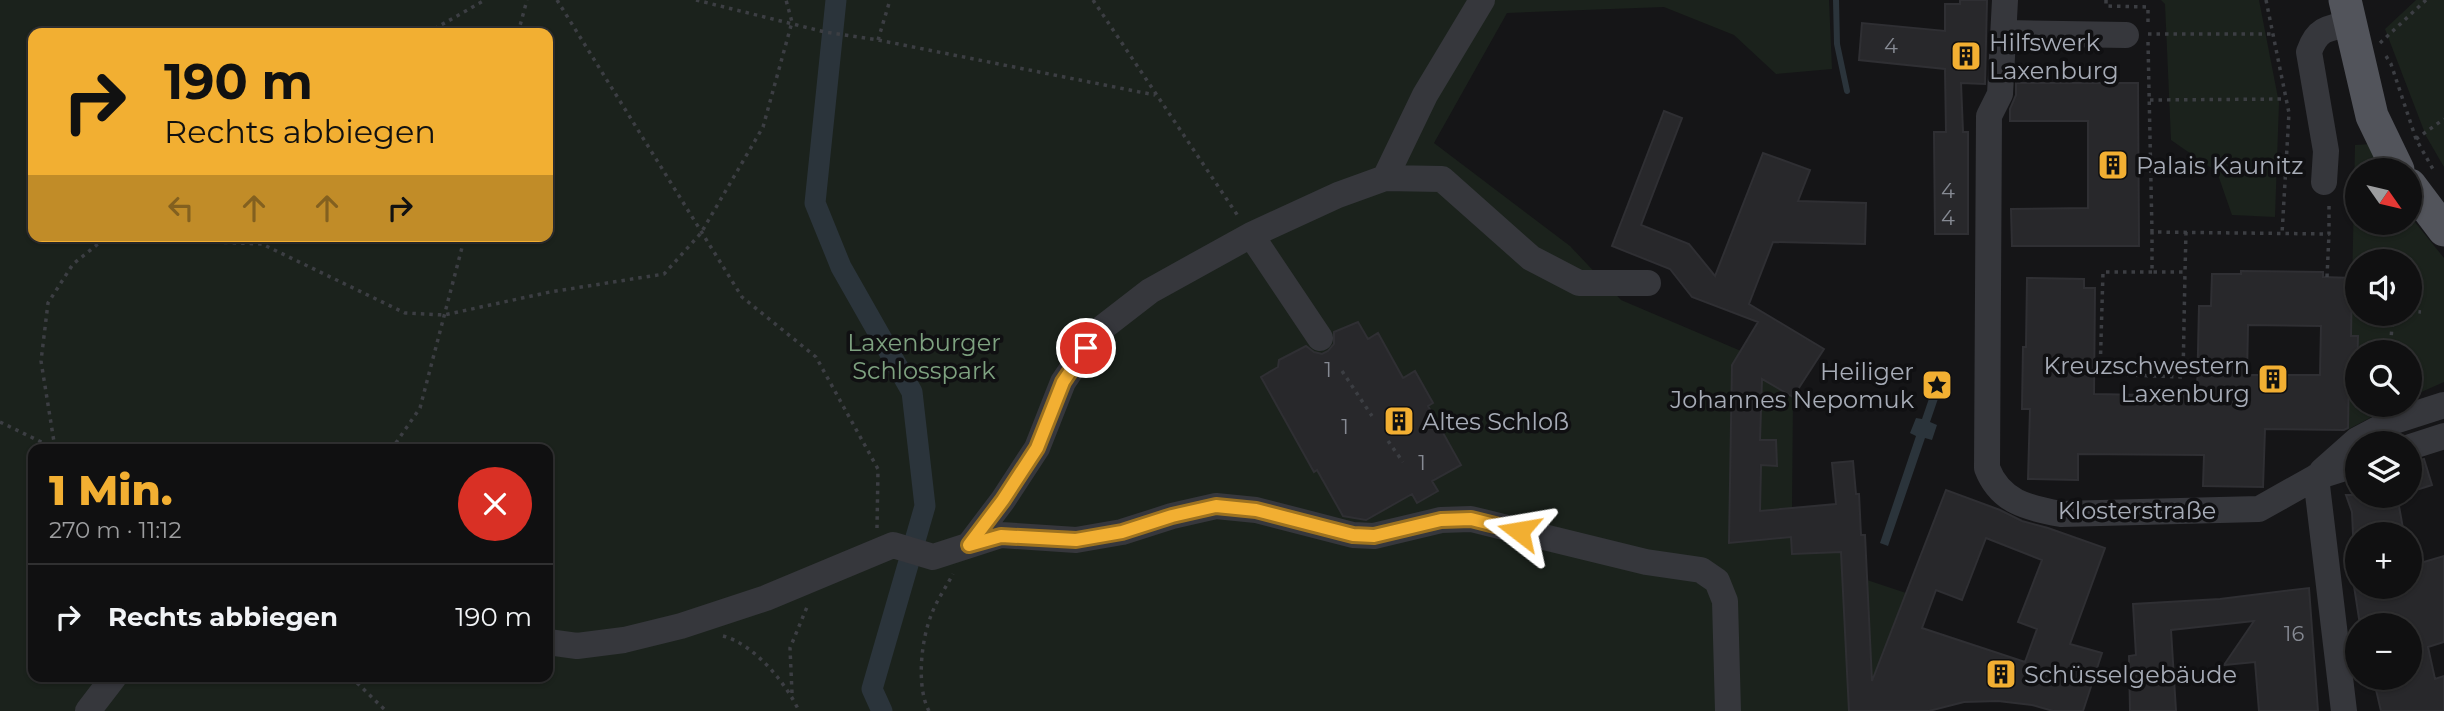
<!DOCTYPE html>
<html lang="de">
<head>
<meta charset="utf-8">
<style>
	:root { --surface:#101011; --page:#19191a; --text:#f1f3f6; --muted:#9c9d9f; --line:#303031; --accent:#f2af32 }
	body { margin:0; font-family:Montserrat,sans-serif; background:var(--page); color:var(--text); height:100vh; display:flex; flex-direction:column; font-size:26px; white-space:nowrap }
	* { box-sizing:border-box; margin:0 }
	p { font-size:23px; color:var(--muted) }
	.icon { flex:none; width:38px; height:38px; fill:none; stroke:currentColor; stroke-width:2; stroke-linecap:round; stroke-linejoin:round }
	.map { position:relative; flex:1; overflow:hidden }
	.details { position:absolute; left:28px; top:444px; width:525px; height:238px; display:flex; flex-direction:column; background:var(--surface); border-radius:14px; box-shadow:0 2px 5px #0004,0 0 0 2px var(--line) }
	.details>* { flex:none }
	.banner { position:absolute; left:28px; top:28px; width:525px; height:214px; border-radius:14px; box-shadow:0 2px 5px #0004,0 0 0 2px var(--line); background:#f2af32; color:#111; overflow:hidden }
	.needle { width:46px; rotate:124deg }
	.controls { position:absolute; left:2345px; top:158px; display:grid; gap:14px }
	.controls a { display:grid; place-items:center; width:77px; height:77px; border-radius:50%; background:var(--surface); box-shadow:0 2px 5px #0004,0 0 0 2px var(--line); font-size:35px }
	.pin { position:absolute; display:grid; place-items:center; width:60px; height:60px; color:#fff; margin:-30px; border:4px solid #fff; border-radius:50%; box-shadow:0 2px 7px #0007 }
	.me { position:absolute; width:77px; margin:-38px; rotate:284deg; stroke-linejoin:round; filter:drop-shadow(0 0 5px #0008) }
	.turn { display:flex; align-items:center; gap:24px; height:147px; padding:0 21px; font-size:32px }
	.turn .icon { width:91px; height:91px; stroke-width:2.5 }
	.turn b { display:block; font-size:49px; line-height:60px }
	.lanes { display:flex; align-items:center; height:66px; padding:0 21px; background:#0003; justify-content:center; gap:35px; direction:ltr }
	.lanes .off { opacity:.35 }
	.round { display:grid; place-items:center; flex:none; width:74px; height:74px; border-radius:37px; background:var(--page) }
	.headline { display:flex; align-items:center; justify-content:space-between; height:119px; padding:0 21px }
	h1 { font-size:42px; font-weight:800; line-height:52px; color:var(--accent) }
	ul { padding:0; list-style:none }
	li { display:flex; align-items:center; gap:21px; height:105px; padding:0 21px; border-top:2px solid var(--line) }
	li div { flex:1 }
	li b { display:block; font-size:26px }
	li em { font-style:normal }
	.map>svg:first-child { display:block }
</style>
</head>
<body>
<div class="map">
<svg width="2444" height="711" viewBox="0 0 2444 711">
	<rect width="100%" height="100%" fill="#151517"/>
	<path fill="#1b221c" fill-rule="evenodd" d="M 0,0 L 1829,0 L 1832,69 L 1776,74 L 1734,35 L 1664,7 L 1507,13 L 1434,143 L 1570,246 L 1621,300 L 1741,351 L 1730,542 L 1791,537 L 1792,554 L 1817,553 L 1841,536 L 1849,711 L 0,711 ZM 33,33 L 548,33 L 548,236 L 33,236 ZM 33,450 L 548,450 L 548,677 L 33,677 Z
		M 2161,0 L 2259,0 L 2279,103 L 2275,217 L 2232,215 L 2217,172 L 2171,140 L 2165,4 Z
		M 2416,0 L 2444,0 L 2444,167 L 2426,136 L 2385,29 Z
		M 2371,144 L 2383,170 L 2357,170 L 2357,222 L 2410,222 L 2410,216 L 2444,258 L 2444,382 L 2410,397 L 2410,352 L 2357,352 L 2358,336 L 2351,336 L 2355,145 ZM 2357,261 L 2410,261 L 2410,313 L 2357,313 Z
		M 2357,360 L 2357,404 L 2396,404 L 2347,430 L 2349,373 Z
		M 1762,379 L 1793,397 L 1792,509 L 1760,511 L 1761,465 L 1776,465 L 1760,440 Z
		M 1867,580 L 1906,593 L 1872,681 Z"/>
	<path fill="#2b343b" d="M 1934,384 L 1942,387 L 1930,422 L 1937,425 L 1932,440 L 1925,438 L 1888,546 L 1880,543 L 1916,436 L 1910,433 L 1916,418 L 1922,419 Z"/>
	<g fill="none" stroke-linecap="round" stroke-linejoin="round">
		<path stroke="#2b343b" stroke-width="6" d="M 1836,0 L 1837,44 L 1847,91"/>
		<path stroke="#2b343b" stroke-width="21" d="M 836,0 L 815,203 L 841,267 L 912,392 L 925,506 L 872,689 L 882,711"/>
	</g>
	<path fill="#28282b" stroke="#2f2f33" stroke-width="2" fill-rule="evenodd" d="M 1960,0 L 1987,0 L 1985,84 L 1961,83 L 1963,132 L 1968,132 L 1968,234 L 1935,234 L 1934,132 L 1946,132 L 1945,69 L 1859,60 L 1862,23 L 1945,31 L 1945,4 L 1960,4 Z
		M 2016,83 L 2138,83 L 2139,246 L 2012,246 L 2011,209 L 2088,208 L 2088,121 L 2010,121 L 2010,109 L 2016,95 Z
		M 1664,111 L 1682,118 L 1641,225 L 1689,244 L 1715,276 L 1763,153 L 1810,170 L 1798,201 L 1866,203 L 1865,244 L 1773,242 L 1749,304 L 1824,349 L 1793,397 L 1762,379 L 1760,440 L 1776,440 L 1777,466 L 1761,465 L 1760,511 L 1836,504 L 1832,463 L 1853,461 L 1856,494 L 1859,494 L 1861,535 L 1865,535 L 1872,681 L 1946,490 L 2000,510 L 2022,521 L 2048,528 L 2105,548 L 2070,644 L 2102,653 L 2083,711 L 2053,711 L 2032,705 L 1998,701 L 1964,702 L 1929,711 L 1849,711 L 1841,552 L 1792,554 L 1791,537 L 1729,543 L 1732,365 L 1758,322 L 1692,297 L 1670,269 L 1612,246 ZM 1986,538 L 2042,560 L 2018,622 L 2037,629 L 2025,662 L 1922,628 L 1936,590 L 1962,600 Z
		M 2241,271 L 2323,272 L 2323,277 L 2352,278 L 2351,336 L 2358,336 L 2357,373 L 2349,373 L 2348,428 L 2344,430 L 2265,429 L 2263,487 L 2203,486 L 2204,455 L 2078,454 L 2078,480 L 2028,479 L 2030,409 L 2022,409 L 2023,347 L 2026,347 L 2027,278 L 2084,279 L 2084,288 L 2095,288 L 2094,394 L 2197,396 L 2199,306 L 2211,306 L 2212,274 L 2241,274 ZM 2248,325 L 2321,326 L 2320,375 L 2247,375 Z
		M 1358,322 L 1368,339 L 1378,333 L 1403,378 L 1415,371 L 1433,403 L 1428,406 L 1461,465 L 1432,481 L 1438,491 L 1417,503 L 1412,494 L 1366,520 L 1343,516 L 1317,470 L 1314,472 L 1261,377 L 1278,367 L 1279,360 L 1306,346 L 1314,352 L 1322,354 L 1328,351 L 1334,344 L 1334,332 Z
		M 2424,459 L 2432,485 L 2410,492 L 2410,463 Z
		M 2346,495 L 2397,495 L 2404,534 L 2353,534 L 2352,512 Z
		M 2444,556 L 2444,642 L 2428,647 L 2435,679 L 2444,676 L 2444,711 L 2381,711 L 2373,677 L 2410,677 L 2410,625 L 2360,625 L 2354,586 L 2410,586 L 2410,577 L 2419,574 L 2417,564 Z
		M 2309,588 L 2318,711 L 2259,711 L 2255,662 L 2224,665 L 2254,621 L 2171,630 L 2176,711 L 2130,711 L 2129,656 L 2136,655 L 2133,604 L 2220,599 Z"/>
	<g fill="none" stroke-linecap="round" stroke-linejoin="round">
		<path stroke="#3c3e43" stroke-width="3.5" stroke-dasharray="3.5 5" stroke-linecap="butt" d="M 557,0 L 742,297 L 816,357 L 878,469 L 877,528
			M 696,0 L 825,32 L 878,40 L 1155,95
			M 1093,0 L 1238,216
			M 2106,0 L 2106,6 L 2148,7 L 2148,27
			M 2266,0 L 2289,113 L 2282,234
			M 427,33 L 485,0
			M 518,33 L 527,0
			M 2148,34 L 2273,34
			M 878,40 L 890,0
			M 2148,42 L 2152,232
			M 2380,43 L 2426,0
			M 2386,56 L 2391,64 L 2416,139 L 2434,171
			M 2150,100 L 2286,99
			M 2416,139 L 2444,119
			M 2186,232 L 2185,272 L 2152,272 L 2152,232 L 2329,234 L 2329,205
			M 174,236 L 189,241 L 262,244 L 405,313 L 444,315 L 550,292 L 664,274 L 701,233 L 763,127 L 792,22 L 786,0
			M 2409,261 L 2411,258
			M 2152,272 L 2103,272 L 2100,374 L 2183,377 L 2185,272
			M 2327,277 L 2329,234
			M 2410,311 L 2421,312
			M 2390,352 L 2393,313
			M 1342,371 L 1372,416
			M 0,422 L 58,450
			M 1388,441 L 1403,462
			M 55,448 L 41,361 L 48,303 L 73,264 L 108,236
			M 391,450 L 420,408 L 465,236
			M 723,636 C 754,644 786,683 799,711
			M 351,677 L 386,711
			M 792,693 L 790,648 L 807,607
			M 929,711 C 916,687 921,639 932,613 C 937,600 946,587 953,574"/>
		<path stroke="#36373c" stroke-width="26" d="M 2005,0 L 2000,94 L 1989,116 L 1987,468 C 2000,502 2028,508 2061,514 L 2259,509 L 2316,477 L 2357,464
			M 2004,33 L 2126,35
			M 1385,178 L 1442,179 L 1531,258 L 1579,283 L 1648,283
			M 2324,182 L 2326,151 L 2309,52 C 2317,29 2327,28 2350,24
			M 1251,235 L 1320,338
			M 2410,447 L 2444,436
			M 2322,471 L 2357,440 L 2391,422 L 2444,405
			M 2316,477 L 2344,711
			M 969,545 L 1003,500 L 1037,448 L 1063,382 L 1097,332 L 1150,291 L 1251,235 L 1338,195 L 1385,178 L 1425,95 L 1482,0
			M 548,642 L 577,646 L 624,640 L 681,626 L 766,598 L 893,545 L 933,557 L 1001,535 L 1076,540 L 1122,532 L 1172,516 L 1216,506 L 1256,510 L 1353,535 L 1374,536 L 1441,520 L 1471,519 L 1646,562 L 1701,570 L 1717,581 L 1725,601 L 1728,711
			M 88,711 L 114,677"/>
		<path stroke="#52545b" stroke-width="33" d="M 2345,0 L 2372,116 L 2398,170
			M 2410,185 L 2444,230"/>
	</g>
	<g fill="none" stroke-linecap="round" stroke-linejoin="round">
		<g stroke="#9d7220" stroke-width="18">
			<path id="route" d="M 1086,348 L 1063,382 L 1037,448 L 1003,500 L 969,545 L 1001,536 L 1076,540 L 1122,532 L 1172,516 L 1216,506 L 1256,510 L 1353,535 L 1374,536 L 1441,520 L 1471,519 L 1519,531"/>
		</g>
		<use href="#route" stroke="#f2af32" stroke-width="12"/>
	</g>
	<defs>
		<g id="building-square" transform="scale(1.575)"><rect x="-9" y="-9" width="18" height="18" rx="4" fill="#f2af32" stroke="#101012"/><path d="M-4-6H4V6H1V3H-1V6H-4ZM-2.5-4.3h1.7v1.8h-1.7ZM.8-4.3h1.7v1.8H.8ZM-2.5-1h1.7V.8h-1.7ZM.8-1h1.7V.8H.8Z" fill="#111"/></g>
		<g id="sight-square" transform="scale(1.575)"><rect x="-9" y="-9" width="18" height="18" rx="4" fill="#f2af32" stroke="#101012"/><path d="M0-6L1.8-2.2L6-1.7L2.9 1.2L3.7 5.4L0 3.3L-3.7 5.4L-2.9 1.2L-6-1.7L-1.8-2.2Z" fill="#111"/></g>
	</defs>
	<g fill-rule="evenodd">
		<use href="#building-square" x="1966" y="56"/>
		<use href="#building-square" x="2113" y="165"/>
		<use href="#building-square" x="2273" y="379"/>
		<use href="#sight-square" x="1937" y="385"/>
		<use href="#building-square" x="1399" y="421"/>
		<use href="#building-square" x="2001" y="674"/>
	</g>
	<g text-anchor="middle" dominant-baseline="central" stroke-width="7" stroke-linejoin="round" paint-order="stroke">
		<g font-size="21" fill="#868a93">
			<text x="1891" y="45">4</text>
			<text x="1948" y="190">4</text>
			<text x="1948" y="217">4</text>
			<text x="1328" y="369">1</text>
			<text x="1345" y="426">1</text>
			<text x="1422" y="462">1</text>
			<text x="2294" y="633">16</text>
		</g>
		<g font-size="24" fill="#a7acb7" stroke="#101012" text-anchor="start">
			<text x="1989" y="42">Hilfswerk<tspan x="1989" dy="28">Laxenburg</tspan></text>
			<text x="2136" y="165">Palais Kaunitz</text>
			<text x="2250" y="365" text-anchor="end">Kreuzschwestern<tspan x="2250" dy="28">Laxenburg</tspan></text>
			<text x="1914" y="371" text-anchor="end">Heiliger<tspan x="1914" dy="28">Johannes Nepomuk</tspan></text>
			<text x="1422" y="421">Altes Schloß</text>
			<text x="2024" y="674">Schüsselgebäude</text>
		</g>
		<g font-size="24" fill="#7ea280" stroke="#101012">
			<text x="924" y="342">Laxenburger<tspan x="924" dy="28">Schlosspark</tspan></text>
		</g>
		<g font-size="24" fill="#a7acb7" stroke="#101012">
			<text x="2137" y="510">Klosterstraße</text>
		</g>
	</g>
</svg>
<div class="controls">
<a><svg class="needle" viewBox="-14 -14 28 28"><path d="M0-13l5 13h-10z" fill="#e53935"/><path d="M0 13l5-13h-10z" fill="#9c9d9f"/></svg></a>
<a><svg class="icon" aria-label="sound" viewBox="0 0 24 24"><path d="M4 9h4l5-4v14l-5-4H4zM17 9q2 3 0 6"/></svg></a>
<a><svg class="icon" aria-label="search" viewBox="0 0 24 24"><circle cx="10" cy="10" r="6"/><path d="M15 15l6 6"/></svg></a>
<a><svg class="icon" aria-label="layers" viewBox="0 0 24 24"><path d="M12 4l9 5-9 5-9-5zM3 14l9 5 9-5"/></svg></a>
<a>+</a>
<a>−</a>
</div>
<div class="pin" style="left:1086px;top:348px;background:#d93025"><svg class="icon" aria-label="arrive" viewBox="0 0 24 24"><path d="M6 21V4h12l-3 4 3 4H6"/></svg></div>
<svg class="me" style="left:1519px;top:531px" viewBox="-20 -20 40 40"><path d="M0-17L14 15 0 8-14 15z" fill="#f2af32" stroke="#fff" stroke-width="4"/></svg>
<div class="banner">
<div class="turn"><svg class="icon" aria-label="right" viewBox="0 0 24 24"><path d="M7 20v-9h11M14 6l5 5-5 5"/></svg><div><b>190 m</b>Rechts abbiegen</div></div>
<div class="lanes"><svg class="icon off" aria-label="left" viewBox="0 0 24 24"><path d="M17 20v-9H6M10 6l-5 5 5 5"/></svg><svg class="icon off" aria-label="ahead" viewBox="0 0 24 24"><path d="M12 20V5M6 11l6-6 6 6"/></svg><svg class="icon off" aria-label="ahead" viewBox="0 0 24 24"><path d="M12 20V5M6 11l6-6 6 6"/></svg><svg class="icon" aria-label="right" viewBox="0 0 24 24"><path d="M7 20v-9h11M14 6l5 5-5 5"/></svg></div>
</div>
<section class="details">
<div class="headline"><div><h1>1 Min.</h1><p>270 m · 11:12</p></div><a class="round" style="background:#d93025;color:#fff"><svg class="icon" aria-label="close" viewBox="0 0 24 24"><path d="M6 6l12 12M18 6L6 18"/></svg></a></div>
<ul>
<li><svg class="icon" aria-label="right" viewBox="0 0 24 24"><path d="M7 20v-9h11M14 6l5 5-5 5"/></svg><div><b>Rechts abbiegen</b></div><em>190 m</em></li>
</ul>
</section>
</div>
</body>
</html>
